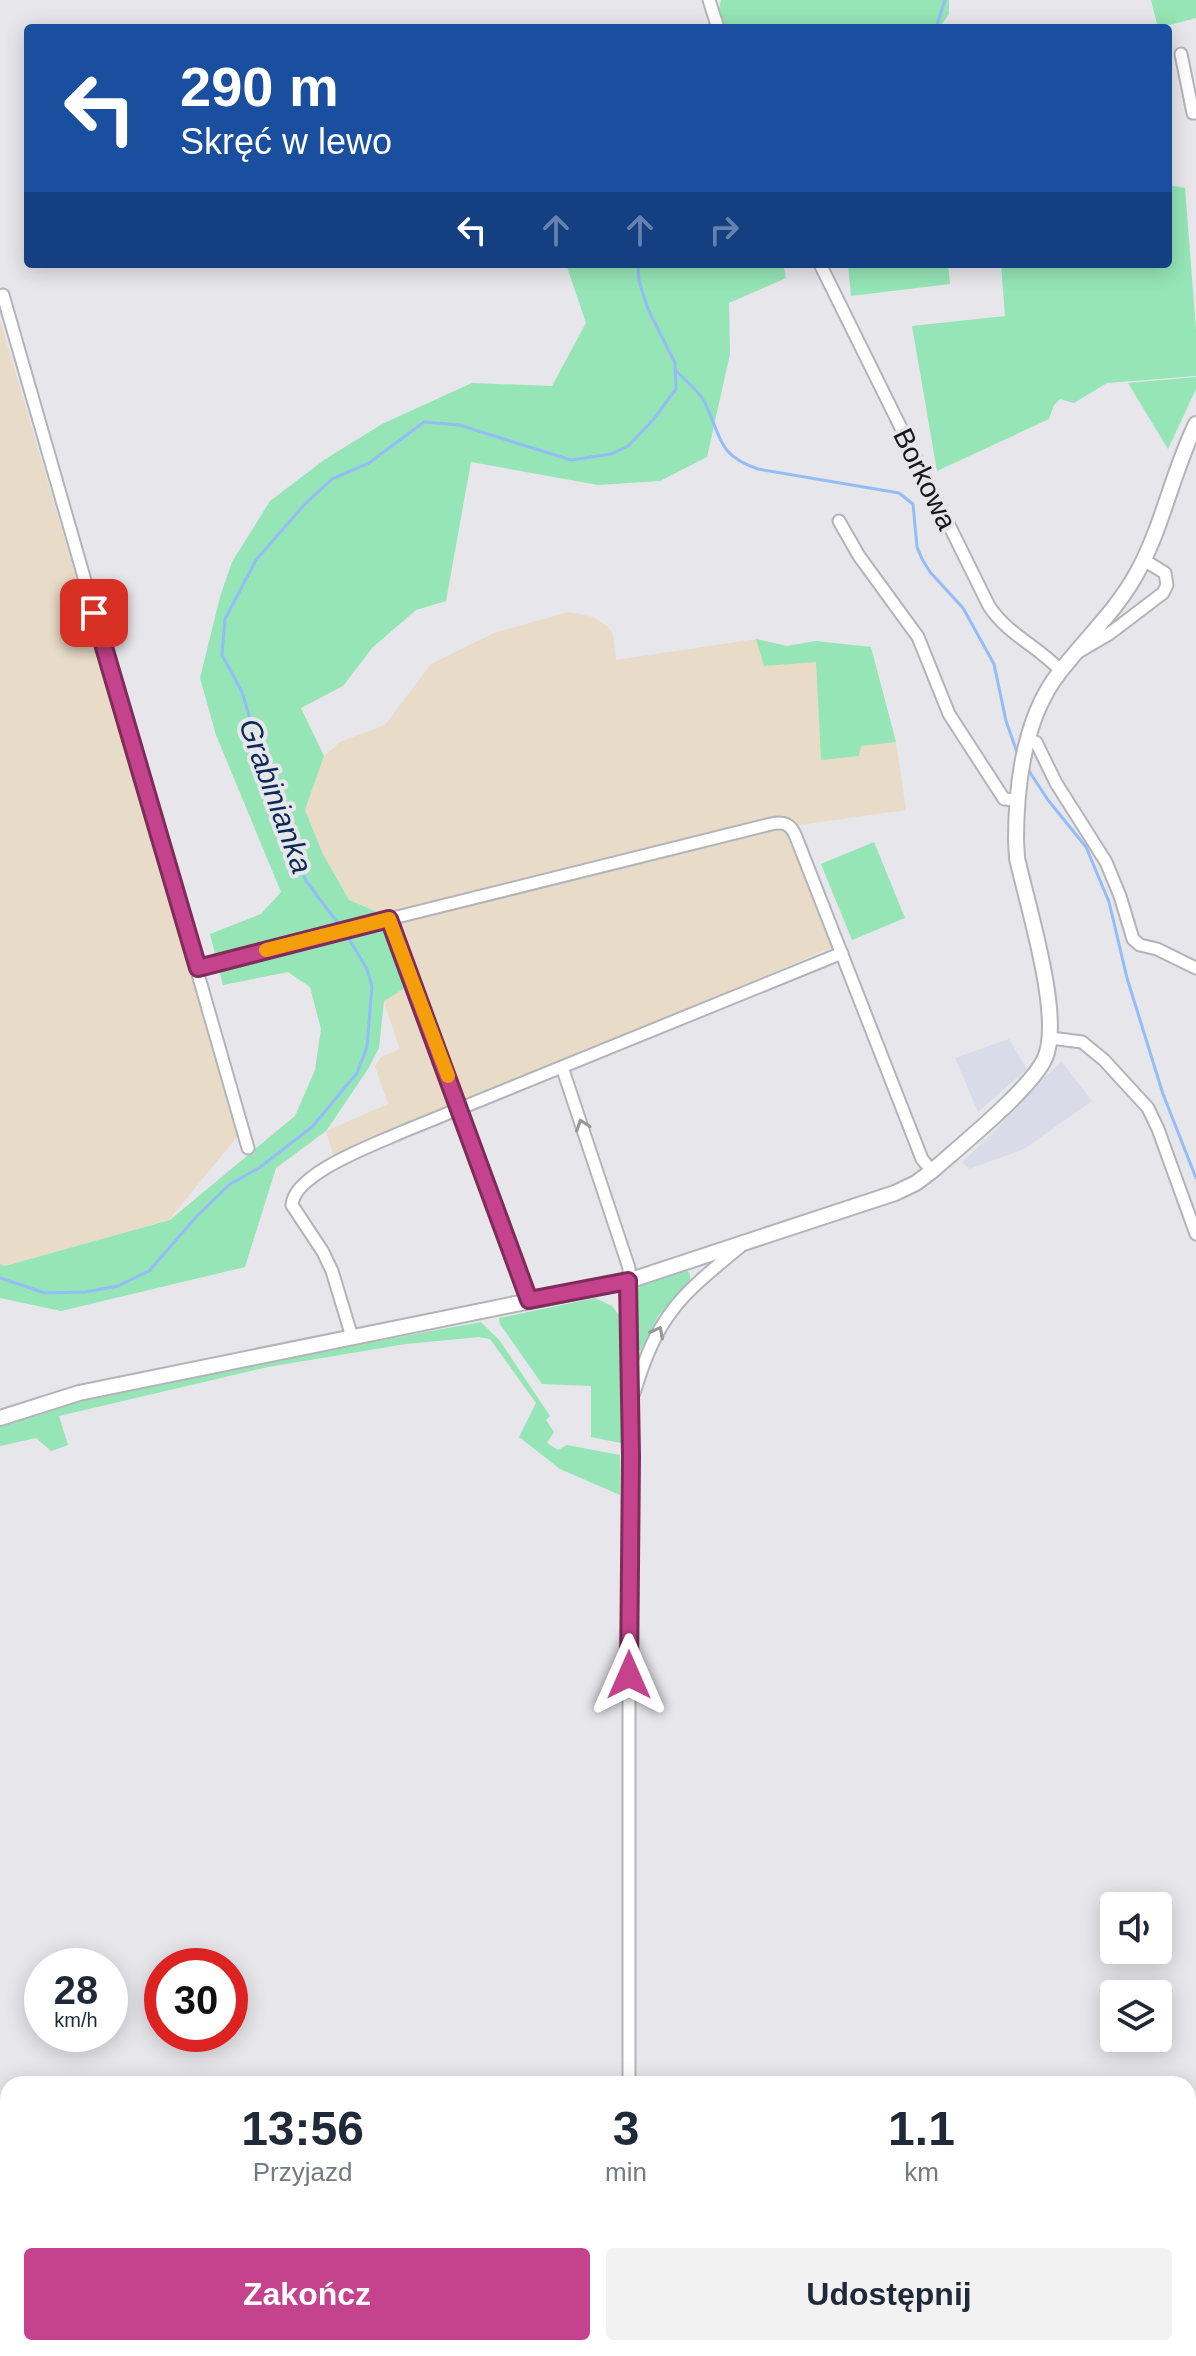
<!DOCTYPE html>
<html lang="pl">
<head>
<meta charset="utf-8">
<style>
	:root { --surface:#fff; --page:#f2f2f3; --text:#1f2937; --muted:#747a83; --accent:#c4438c }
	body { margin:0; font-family:Arial,sans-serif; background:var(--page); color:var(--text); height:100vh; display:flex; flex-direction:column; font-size:30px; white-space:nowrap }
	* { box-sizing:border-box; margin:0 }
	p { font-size:26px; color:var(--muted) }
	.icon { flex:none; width:44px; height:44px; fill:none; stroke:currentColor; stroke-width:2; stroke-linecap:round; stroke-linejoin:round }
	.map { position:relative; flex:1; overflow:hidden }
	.side { position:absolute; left:0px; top:2076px; width:1196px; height:280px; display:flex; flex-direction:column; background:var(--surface); border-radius:24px 24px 0 0; box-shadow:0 4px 20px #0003 }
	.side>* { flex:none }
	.guide { position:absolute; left:24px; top:24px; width:1148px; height:244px; border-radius:8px; box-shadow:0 4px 20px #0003; background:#1a4fa0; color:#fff; overflow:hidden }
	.controls { position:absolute; left:1100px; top:1892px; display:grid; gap:16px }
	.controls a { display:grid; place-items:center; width:72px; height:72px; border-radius:8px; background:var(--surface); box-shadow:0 4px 20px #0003; font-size:40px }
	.speed { position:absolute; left:24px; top:1948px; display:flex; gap:16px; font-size:40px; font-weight:700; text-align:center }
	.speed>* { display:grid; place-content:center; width:104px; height:104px; border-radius:50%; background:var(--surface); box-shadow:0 4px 20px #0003; line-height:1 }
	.speed small { font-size:20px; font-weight:400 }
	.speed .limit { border:12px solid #d22; background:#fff; color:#111 }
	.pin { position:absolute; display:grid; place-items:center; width:68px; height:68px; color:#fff; margin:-34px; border-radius:16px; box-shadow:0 4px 12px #0006 }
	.me { position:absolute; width:88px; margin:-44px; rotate:0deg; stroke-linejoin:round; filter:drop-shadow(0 0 6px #0008) }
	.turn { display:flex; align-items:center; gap:28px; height:168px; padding:0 24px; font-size:36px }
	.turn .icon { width:104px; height:104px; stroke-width:2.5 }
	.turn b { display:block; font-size:56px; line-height:68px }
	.lanes { display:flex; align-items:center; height:76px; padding:0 24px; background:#0003; justify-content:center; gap:40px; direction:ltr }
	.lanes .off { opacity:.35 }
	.eta { display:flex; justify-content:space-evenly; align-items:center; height:136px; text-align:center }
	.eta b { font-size:48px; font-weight:700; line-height:56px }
	.action { display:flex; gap:16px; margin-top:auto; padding:16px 24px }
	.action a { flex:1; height:92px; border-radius:8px; background:var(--accent); color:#fff; font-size:32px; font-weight:700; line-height:92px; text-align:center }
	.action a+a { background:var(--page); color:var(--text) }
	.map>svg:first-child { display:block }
</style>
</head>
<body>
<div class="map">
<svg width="1196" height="2356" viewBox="0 0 1196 2356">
	<rect width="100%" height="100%" fill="#e6e6eb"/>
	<path fill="#dadbe8" d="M 1009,1039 L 1027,1069 L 978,1112 L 955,1058 Z
		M 1061,1061 L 1092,1101 L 1024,1149 L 969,1169 L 962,1162 L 997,1129 L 1012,1110 Z"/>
	<path fill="#e8dbc7" d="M 0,320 L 240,1133 L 169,1220 L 5,1266 L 0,1264 Z
		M 569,612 L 593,617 L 608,627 L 613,634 L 616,660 L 756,639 L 764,666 L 816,661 L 821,760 L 860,746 L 896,742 L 906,810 L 799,825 L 791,835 L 833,947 L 334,1158 L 326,1131 L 388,1104 L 375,1066 L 381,1057 L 400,1049 L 349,900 L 323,854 L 305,810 L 324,756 L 340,742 L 385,725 L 431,664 L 494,633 Z"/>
	<path fill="#95e5b6" d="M 721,0 L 949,0 L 949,14 L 939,28 L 715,28 Z
		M 1151,0 L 1196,0 L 1196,18 L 1158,28 Z
		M 1168,185 L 1185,188 L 1196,330 L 1196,376 L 1107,383 L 1074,403 L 1060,399 L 1054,405 L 1049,419 L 937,471 L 912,326 L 1005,316 L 1001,264 L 1168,264 Z
		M 566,264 L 783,264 L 786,278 L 729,303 L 730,354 L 707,457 L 660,481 L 598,485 L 471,462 L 446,601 L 416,610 L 372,648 L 343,686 L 301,708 L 324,756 L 305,810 L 323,854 L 349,900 L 377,912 L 405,988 L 384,1001 L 379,1048 L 368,1069 L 326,1131 L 276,1168 L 245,1267 L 61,1311 L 0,1298 L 0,1264 L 5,1266 L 170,1220 L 295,1116 L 315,1070 L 321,1029 L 310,987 L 288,972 L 223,985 L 210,934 L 261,914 L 281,892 L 216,735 L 200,678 L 220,597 L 232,562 L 270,501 L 324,460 L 382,424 L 472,383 L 552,386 L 586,323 Z
		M 848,264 L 948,264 L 950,284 L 851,296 Z
		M 1196,377 L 1196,389 L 1168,449 L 1128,383 Z
		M 756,639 L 787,646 L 816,641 L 871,647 L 896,742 L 861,746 L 859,756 L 821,760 L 816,662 L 764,666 Z
		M 874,842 L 905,918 L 852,940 L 821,864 Z
		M 687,1271 L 690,1274 L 690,1280 L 658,1316 L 641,1350 L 637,1351 L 634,1329 L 637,1290 L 640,1286 Z
		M 595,1298 L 612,1306 L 621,1318 L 621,1443 L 591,1437 L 591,1386 L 542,1384 L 500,1324 L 499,1318 Z
		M 481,1322 L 500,1341 L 550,1416 L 546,1420 L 554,1432 L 547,1443 L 558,1450 L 567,1445 L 620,1455 L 620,1495 L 560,1469 L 519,1437 L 536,1403 L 490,1339 L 479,1337 L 406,1344 L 268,1367 L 59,1416 L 68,1445 L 51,1451 L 36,1438 L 0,1446 L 0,1427 L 82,1400 L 82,1397 L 230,1368 Z"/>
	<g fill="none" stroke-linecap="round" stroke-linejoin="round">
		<path stroke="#94bcf8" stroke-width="3" d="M 936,28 L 945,0
			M 675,370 C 685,380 699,391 705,403 C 722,438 717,455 758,469 L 899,493 L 913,504 L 917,547 L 922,559 L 930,572 L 963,608 L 994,664 L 1006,721 L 1018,755
			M 1027,768 L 1048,800 L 1086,847 L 1109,902 L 1127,978 L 1163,1094 L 1196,1178
			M 341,927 L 306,881 L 291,844 L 292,822 L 284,800 L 272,778 L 255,736 L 242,692 L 222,655 L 225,619 L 256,560 L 304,505 L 332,479 L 369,463 L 424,422 L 459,425 L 571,460 L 611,454 L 628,446 L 653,420 L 676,389 L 675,363 L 648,309 L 639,281 L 638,264
			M 0,1278 L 45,1293 L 85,1292 L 118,1286 L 149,1271 L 197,1216 L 230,1184 L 259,1168 L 312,1127 L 357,1073 L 367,1047 L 372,986 L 367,969 L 346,934"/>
		<g stroke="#b3b4b9" stroke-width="15">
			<path id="minor" d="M 709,0 L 718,28
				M 1181,54 L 1193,113 L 1196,113
				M 820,264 L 989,606 C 1008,635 1038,646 1061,671
				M 3,295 L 248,1148
				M 839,521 L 859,556 L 918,637 L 949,714 L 1004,799 L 1018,800
				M 1080,651 L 1109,634 L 1163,593 L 1167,585 L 1165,573 L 1144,560
				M 1027,740 L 1036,742 L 1056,783 L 1106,862 L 1120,896 L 1133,939 L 1140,945 L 1157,949 L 1196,968
				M 389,919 L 771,824 C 784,821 791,824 796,837 L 922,1159 L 932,1171
				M 198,968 L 389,919 L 529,1300
				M 1051,1038 L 1082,1042 L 1104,1060 L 1148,1108 L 1158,1129 L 1196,1234
				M 562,1067 L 629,1268 L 629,2084
				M 352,1337 L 332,1271 L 323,1252 L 292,1205 C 294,1173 376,1144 402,1132 L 842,953
				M 634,1393 C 658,1314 679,1297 741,1246
				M 632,2348 L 632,2356"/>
		</g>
		<g stroke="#b3b4b9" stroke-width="18">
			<path id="tertiary" d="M 0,1418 L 79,1393 L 628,1281 L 895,1193 L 916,1183 L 932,1171 C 959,1147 1032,1088 1045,1058 C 1063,1017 1027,904 1017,858 L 1016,841 C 1016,786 1024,718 1059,673 C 1085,639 1118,609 1138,571 C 1163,525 1173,471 1196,424"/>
		</g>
		<use href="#minor" stroke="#fff" stroke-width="11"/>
		<use href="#tertiary" stroke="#fff" stroke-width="14"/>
	</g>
	<defs><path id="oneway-chevron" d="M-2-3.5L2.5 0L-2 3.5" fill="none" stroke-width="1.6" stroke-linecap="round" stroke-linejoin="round" transform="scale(2)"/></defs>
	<g stroke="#979798">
		<use href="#oneway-chevron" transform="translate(582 1125) rotate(-109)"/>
		<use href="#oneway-chevron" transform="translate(658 1332) rotate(-62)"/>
	</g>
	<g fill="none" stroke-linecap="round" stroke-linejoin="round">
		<g stroke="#7f2c5b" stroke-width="20">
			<path id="route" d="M 94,613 L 198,968 L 389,919 L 529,1300 L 628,1281 L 631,1456 L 629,1675"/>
		</g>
		<use href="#route" stroke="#c4438c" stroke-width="14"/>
		<path stroke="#f59e0b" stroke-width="14" d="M 266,950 L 389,919 L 448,1076"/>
	</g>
	<g text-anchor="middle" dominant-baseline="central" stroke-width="8" stroke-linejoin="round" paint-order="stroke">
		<g font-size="28" fill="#171719" stroke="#e6e6eb">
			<text transform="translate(925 479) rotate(64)">Borkowa</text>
		</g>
		<g font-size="30" font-style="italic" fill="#0a2a58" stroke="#e6e6eb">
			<text transform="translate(276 796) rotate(70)">Grabinianka</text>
		</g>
	</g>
</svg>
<div class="controls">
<a><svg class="icon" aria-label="sound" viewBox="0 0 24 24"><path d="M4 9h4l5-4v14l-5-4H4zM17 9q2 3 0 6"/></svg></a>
<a><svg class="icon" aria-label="layers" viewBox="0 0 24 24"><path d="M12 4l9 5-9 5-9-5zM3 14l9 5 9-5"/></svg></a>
</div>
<div class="speed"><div>28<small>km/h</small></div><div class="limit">30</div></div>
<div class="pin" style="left:94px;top:613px;background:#d93025"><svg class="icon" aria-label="arrive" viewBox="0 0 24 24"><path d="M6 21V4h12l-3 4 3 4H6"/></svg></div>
<svg class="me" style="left:629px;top:1675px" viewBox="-20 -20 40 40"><path d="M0-17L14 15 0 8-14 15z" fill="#c4438c" stroke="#fff" stroke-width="4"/></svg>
<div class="guide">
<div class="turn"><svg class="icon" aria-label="left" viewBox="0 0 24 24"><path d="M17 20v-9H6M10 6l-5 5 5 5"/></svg><div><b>290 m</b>Skręć w lewo</div></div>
<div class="lanes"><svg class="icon" aria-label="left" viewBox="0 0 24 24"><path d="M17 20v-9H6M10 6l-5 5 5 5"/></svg><svg class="icon off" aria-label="ahead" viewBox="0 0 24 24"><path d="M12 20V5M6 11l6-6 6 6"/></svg><svg class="icon off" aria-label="ahead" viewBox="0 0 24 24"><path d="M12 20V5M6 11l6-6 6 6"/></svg><svg class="icon off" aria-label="right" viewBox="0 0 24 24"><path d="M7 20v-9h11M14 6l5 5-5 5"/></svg></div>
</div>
<section class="side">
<div class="eta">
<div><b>13:56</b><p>Przyjazd</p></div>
<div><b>3</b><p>min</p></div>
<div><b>1.1</b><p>km</p></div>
</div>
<div class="action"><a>Zakończ</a><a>Udostępnij</a></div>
</section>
</div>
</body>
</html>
